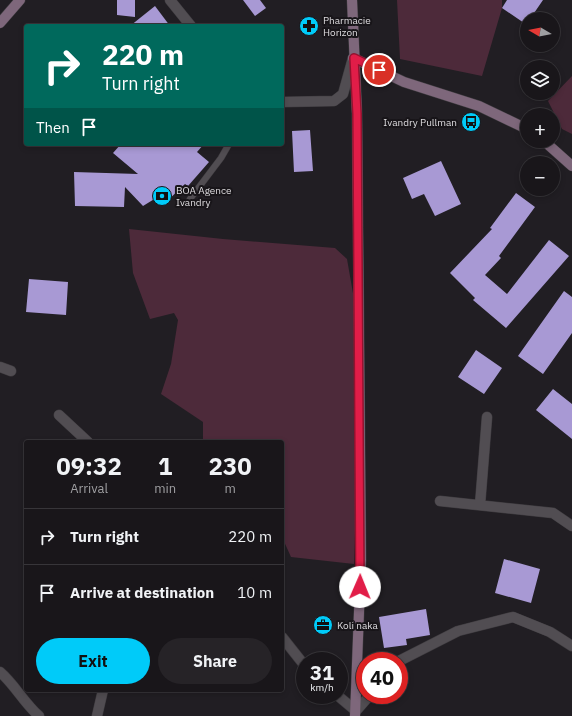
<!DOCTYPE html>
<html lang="en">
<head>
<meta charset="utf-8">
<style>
	:root { --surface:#19161a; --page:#262327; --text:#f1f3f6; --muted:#9f9fa2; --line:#373539; --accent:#00cbf9 }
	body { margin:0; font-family:"IBM Plex Sans",sans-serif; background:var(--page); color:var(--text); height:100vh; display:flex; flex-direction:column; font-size:15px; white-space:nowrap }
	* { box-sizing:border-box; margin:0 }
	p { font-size:13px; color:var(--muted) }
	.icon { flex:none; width:22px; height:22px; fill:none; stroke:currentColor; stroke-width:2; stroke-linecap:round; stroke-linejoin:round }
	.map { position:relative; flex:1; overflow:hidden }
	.sheet { position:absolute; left:24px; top:440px; width:260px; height:252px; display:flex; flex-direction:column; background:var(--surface); border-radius:4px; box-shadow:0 2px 6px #0003,0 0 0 1px var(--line) }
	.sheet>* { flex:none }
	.hud { position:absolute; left:24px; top:24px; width:260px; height:122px; border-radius:4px; box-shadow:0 2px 6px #0003,0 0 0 1px var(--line); background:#00695c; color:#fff; overflow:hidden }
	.needle { width:26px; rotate:280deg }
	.fabs { position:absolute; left:520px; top:12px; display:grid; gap:8px }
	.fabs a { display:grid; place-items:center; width:40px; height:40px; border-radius:50%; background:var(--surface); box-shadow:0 2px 6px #0003,0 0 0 1px var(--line); font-size:20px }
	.speed { position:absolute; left:296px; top:652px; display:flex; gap:8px; font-size:20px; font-weight:700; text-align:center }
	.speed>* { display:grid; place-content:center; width:52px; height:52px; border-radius:50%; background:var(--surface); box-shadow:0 2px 6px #0003,0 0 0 1px var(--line); line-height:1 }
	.speed small { font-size:10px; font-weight:400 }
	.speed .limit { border:6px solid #d22; background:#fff; color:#111 }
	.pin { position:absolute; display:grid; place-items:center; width:34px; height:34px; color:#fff; margin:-17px; border:2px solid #fff; border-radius:50%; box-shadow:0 1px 4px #0007 }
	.me { position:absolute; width:44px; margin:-22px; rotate:1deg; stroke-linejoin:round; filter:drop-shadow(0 0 3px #0008) }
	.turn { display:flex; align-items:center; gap:14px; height:84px; padding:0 12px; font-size:18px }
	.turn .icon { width:52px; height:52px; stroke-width:2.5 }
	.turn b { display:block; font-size:28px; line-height:34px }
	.then { display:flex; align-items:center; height:38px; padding:0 12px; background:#0003; gap:8px; font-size:15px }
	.eta { display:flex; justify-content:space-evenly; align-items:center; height:68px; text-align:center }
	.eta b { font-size:24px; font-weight:800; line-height:28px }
	.cta { display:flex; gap:8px; margin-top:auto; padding:8px 12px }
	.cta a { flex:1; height:46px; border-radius:24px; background:var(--accent); color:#111; font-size:16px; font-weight:800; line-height:46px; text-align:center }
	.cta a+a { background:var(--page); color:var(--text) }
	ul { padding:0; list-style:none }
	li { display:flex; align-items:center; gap:12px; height:56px; padding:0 12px; border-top:1px solid var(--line) }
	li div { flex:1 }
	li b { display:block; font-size:15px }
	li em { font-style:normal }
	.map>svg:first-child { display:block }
</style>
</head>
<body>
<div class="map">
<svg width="572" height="716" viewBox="0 0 572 716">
	<rect width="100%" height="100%" fill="#211e23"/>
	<path fill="#4d2a3a" d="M 397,0 L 502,0 L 502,8 L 482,76 L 400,59 Z
		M 572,76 L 572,134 L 562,129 L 548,101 Z
		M 129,229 L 223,239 L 335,248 L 347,259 L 354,299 L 357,466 L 354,564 L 291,557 L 282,537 L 282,442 L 208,442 L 203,440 L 203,422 L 161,394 L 171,364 L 178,320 L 174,313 L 150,319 L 133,273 Z"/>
	<path fill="#a899d4" d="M 117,0 L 135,0 L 135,17 L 117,15 Z
		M 243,0 L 260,0 L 266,8 L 255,16 Z
		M 507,0 L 543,0 L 530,19 L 527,19 L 527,25 L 502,8 Z
		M 155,6 L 170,26 L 130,26 Z
		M 310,130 L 313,171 L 294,172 L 292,131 Z
		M 121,144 L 204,144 L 197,152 L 209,162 L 188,186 L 185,184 L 163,205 L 156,198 L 143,206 L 125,187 L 124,207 L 75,206 L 74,172 L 138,174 L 113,153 Z
		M 441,161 L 461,204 L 435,216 L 424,194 L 412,199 L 403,178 Z
		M 516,193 L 535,207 L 499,256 L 501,258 L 485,275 L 507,294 L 549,240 L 569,256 L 506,328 L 473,300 L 475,298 L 450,273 L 492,229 L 490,228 Z
		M 29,279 L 68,282 L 66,315 L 26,312 Z
		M 564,291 L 572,297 L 572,333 L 543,374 L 518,356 Z
		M 476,350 L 502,368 L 484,394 L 458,377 Z
		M 553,389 L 572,404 L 572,439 L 536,410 Z
		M 504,559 L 540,569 L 531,603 L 495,593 Z
		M 426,609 L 430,635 L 406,639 L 407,645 L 384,648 L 379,617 Z"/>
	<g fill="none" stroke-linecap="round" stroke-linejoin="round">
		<g stroke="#3e3b3f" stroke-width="7">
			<path id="lane" d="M 190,199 L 221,158 L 229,144"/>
		</g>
		<g stroke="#3e3b3f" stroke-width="11">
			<path id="street" d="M 170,0 L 191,26
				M 282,102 L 334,101 L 343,94 L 353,58
				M 0,367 L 11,371
				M 59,415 L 88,442
				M 440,501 L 553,513 L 572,526
				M 480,505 L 487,417
				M 282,637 L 305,666
				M 399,661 L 458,631 L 513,617 L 550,632 L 572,646
				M 0,672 C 15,685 24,703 39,716
				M 337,695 L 356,711 L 370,695
				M 97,716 L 103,690"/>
		</g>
		<g stroke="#3e3b3f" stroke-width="11">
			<path id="secondary" d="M 352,0 L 357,114 L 361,560 L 355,716
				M 0,23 L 20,0
				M 353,58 L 404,82 L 479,106 L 527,129
				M 544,141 L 572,166"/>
		</g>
		<use href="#lane" stroke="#514d52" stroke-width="6"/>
		<use href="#street" stroke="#514d52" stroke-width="10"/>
		<use href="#secondary" stroke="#7e677b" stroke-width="10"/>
	</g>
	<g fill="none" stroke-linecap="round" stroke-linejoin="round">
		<g stroke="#92132f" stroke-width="10">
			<path id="route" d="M 360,587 L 357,114 L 354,58 L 379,70"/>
		</g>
		<use href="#route" stroke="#e11d48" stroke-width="7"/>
	</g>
	<defs>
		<g id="pharmacy-disc" transform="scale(1)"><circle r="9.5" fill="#00cbf9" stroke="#181519"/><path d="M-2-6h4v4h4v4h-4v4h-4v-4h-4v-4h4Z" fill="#111"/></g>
		<g id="bus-disc" transform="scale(1)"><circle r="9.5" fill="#00cbf9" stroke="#181519"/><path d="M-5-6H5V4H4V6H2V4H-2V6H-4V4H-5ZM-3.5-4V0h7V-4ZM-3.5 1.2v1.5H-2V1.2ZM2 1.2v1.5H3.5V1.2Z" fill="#111"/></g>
		<g id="bank-disc" transform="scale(1)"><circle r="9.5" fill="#00cbf9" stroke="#181519"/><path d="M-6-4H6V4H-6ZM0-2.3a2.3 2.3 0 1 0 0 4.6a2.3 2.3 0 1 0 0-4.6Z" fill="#111"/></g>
		<g id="office-disc" transform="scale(1)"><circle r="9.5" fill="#00cbf9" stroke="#181519"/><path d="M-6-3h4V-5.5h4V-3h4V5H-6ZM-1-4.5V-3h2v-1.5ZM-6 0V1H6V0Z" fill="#111"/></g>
	</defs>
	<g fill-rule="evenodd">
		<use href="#pharmacy-disc" x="309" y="26"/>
		<use href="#bus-disc" x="471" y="122"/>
		<use href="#bank-disc" x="162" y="196"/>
		<use href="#office-disc" x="323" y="625"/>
	</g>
	<g text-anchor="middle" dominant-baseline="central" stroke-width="4" stroke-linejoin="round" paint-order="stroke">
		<g font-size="10" fill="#dfdde0" stroke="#181519" text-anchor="start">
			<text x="323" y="20">Pharmacie<tspan x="323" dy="12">Horizon</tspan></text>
			<text x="457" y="122" text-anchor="end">Ivandry Pullman</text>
			<text x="176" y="190">BOA Agence<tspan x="176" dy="12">Ivandry</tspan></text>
			<text x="337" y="625">Koli naka</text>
		</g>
	</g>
</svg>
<div class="fabs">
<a><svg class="needle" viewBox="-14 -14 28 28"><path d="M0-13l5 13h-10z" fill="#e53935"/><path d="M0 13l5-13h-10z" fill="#9f9fa2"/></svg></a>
<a><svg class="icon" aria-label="layers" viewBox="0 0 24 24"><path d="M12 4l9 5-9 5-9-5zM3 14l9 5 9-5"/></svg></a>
<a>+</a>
<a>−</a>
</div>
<div class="speed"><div>31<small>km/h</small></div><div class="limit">40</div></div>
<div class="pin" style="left:379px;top:70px;background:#d93025"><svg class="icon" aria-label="arrive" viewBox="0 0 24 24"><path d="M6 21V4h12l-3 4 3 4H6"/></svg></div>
<svg class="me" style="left:360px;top:587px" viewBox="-20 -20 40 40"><circle r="19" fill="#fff"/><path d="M0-13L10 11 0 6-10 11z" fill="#e11d48"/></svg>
<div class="hud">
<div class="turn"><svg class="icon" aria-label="right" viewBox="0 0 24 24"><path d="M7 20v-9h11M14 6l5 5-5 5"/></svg><div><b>220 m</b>Turn right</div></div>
<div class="then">Then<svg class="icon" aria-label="arrive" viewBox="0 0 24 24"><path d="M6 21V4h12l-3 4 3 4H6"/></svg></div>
</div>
<section class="sheet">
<div class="eta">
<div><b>09:32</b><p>Arrival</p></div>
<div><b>1</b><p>min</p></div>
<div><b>230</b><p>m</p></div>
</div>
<ul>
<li><svg class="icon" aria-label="right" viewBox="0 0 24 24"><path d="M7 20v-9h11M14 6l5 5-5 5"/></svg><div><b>Turn right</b></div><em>220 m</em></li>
<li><svg class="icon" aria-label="arrive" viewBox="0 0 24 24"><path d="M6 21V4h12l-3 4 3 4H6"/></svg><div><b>Arrive at destination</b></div><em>10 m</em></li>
</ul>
<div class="cta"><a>Exit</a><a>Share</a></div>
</section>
</div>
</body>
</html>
